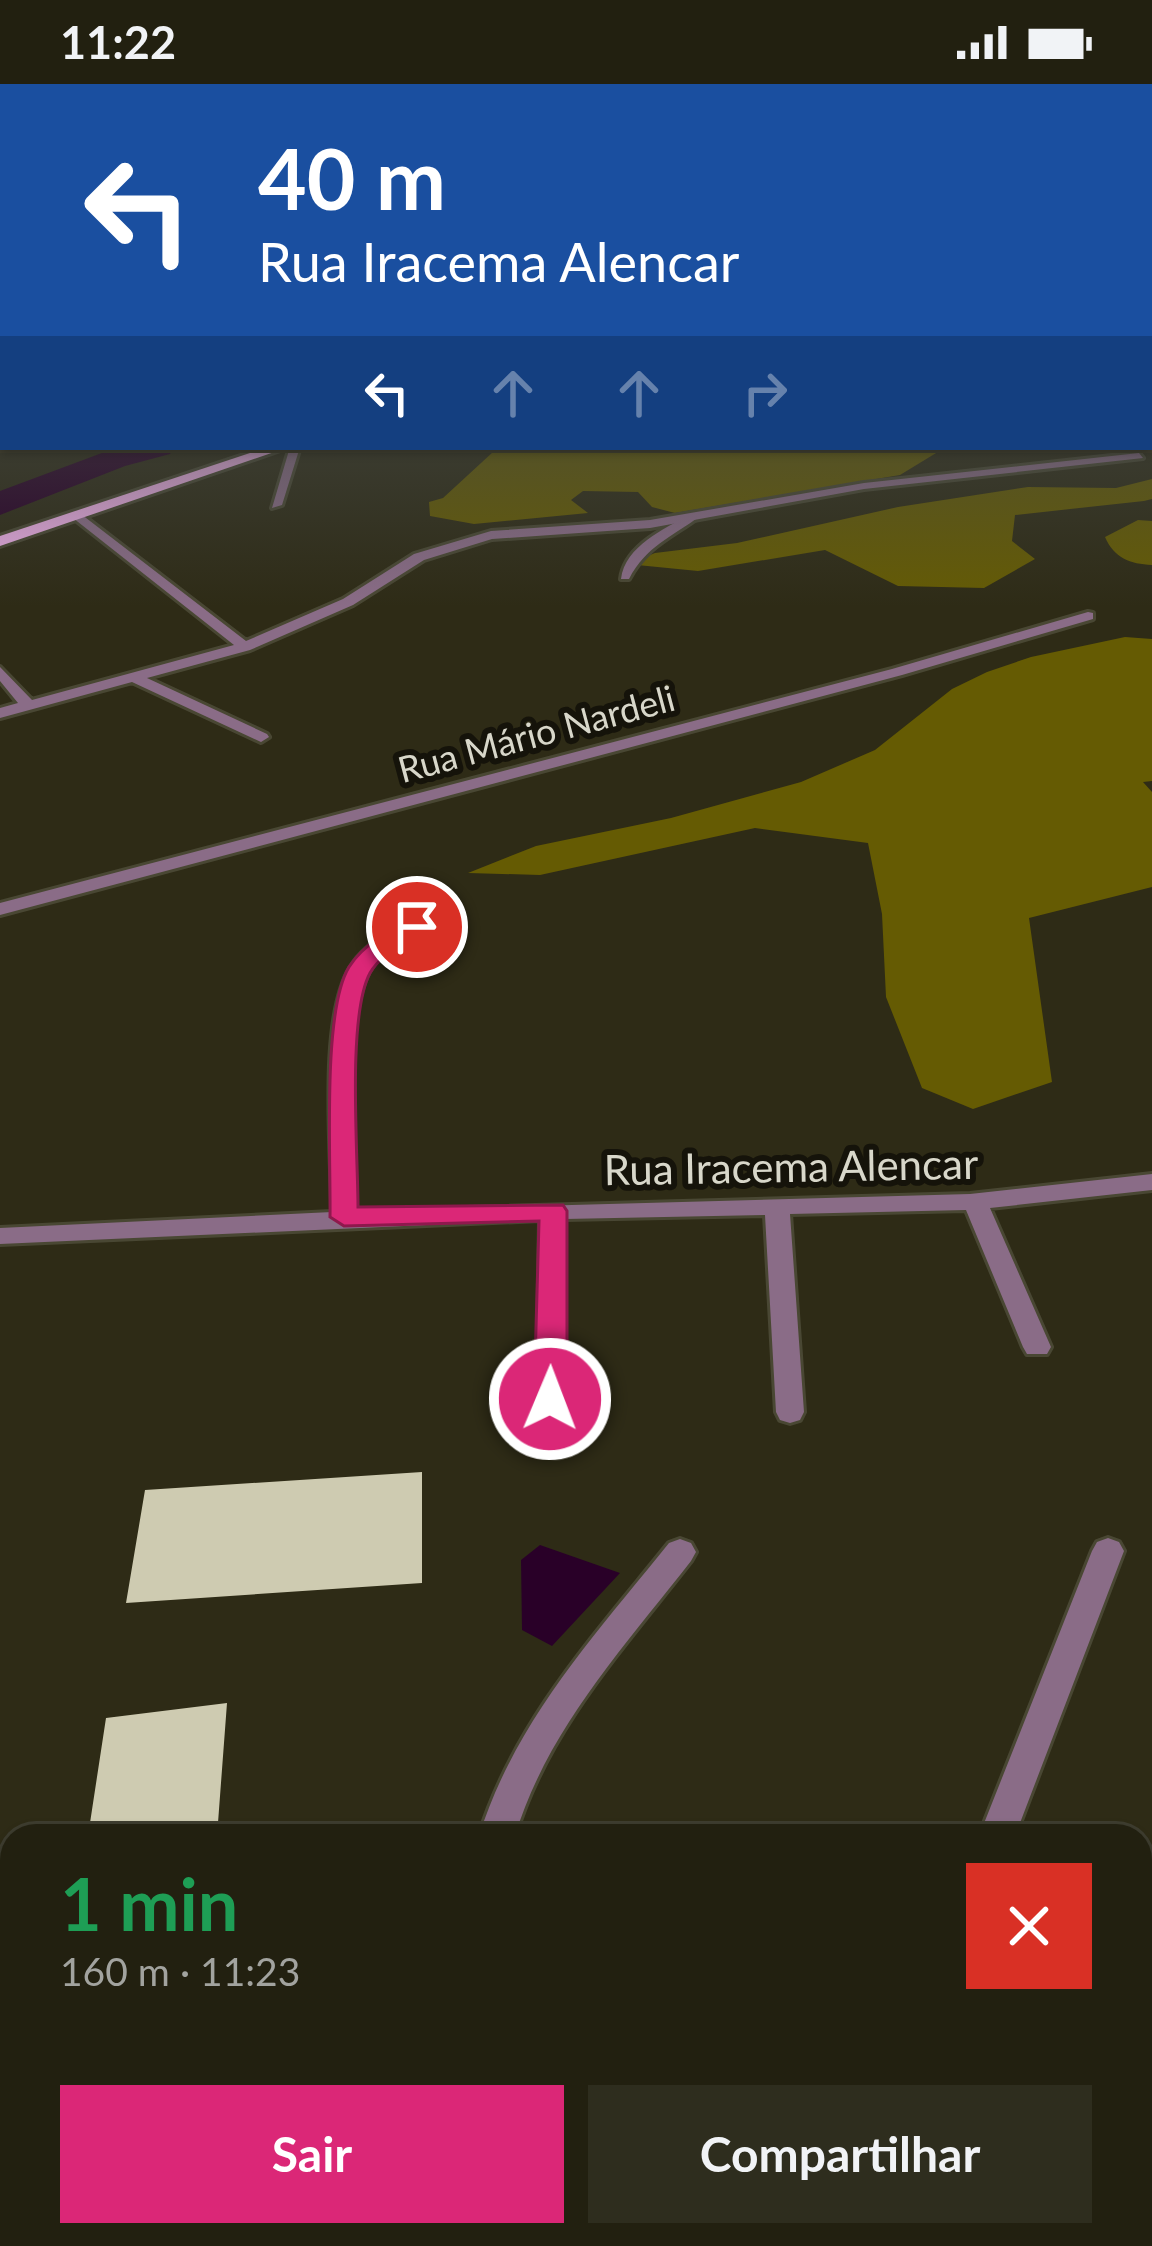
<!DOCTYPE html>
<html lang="pt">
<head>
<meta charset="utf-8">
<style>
	:root { --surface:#222010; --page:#2e2d1e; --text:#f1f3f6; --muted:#a2a39f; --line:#3f3e30; --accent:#db2777 }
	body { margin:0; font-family:Lato,sans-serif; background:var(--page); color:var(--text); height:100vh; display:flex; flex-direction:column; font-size:45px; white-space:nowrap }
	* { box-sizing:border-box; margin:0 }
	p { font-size:39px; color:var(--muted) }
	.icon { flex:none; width:66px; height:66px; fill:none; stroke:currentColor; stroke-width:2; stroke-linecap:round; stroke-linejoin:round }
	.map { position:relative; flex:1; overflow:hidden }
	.drawer { position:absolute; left:0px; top:1740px; width:1152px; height:423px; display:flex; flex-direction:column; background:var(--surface); border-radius:36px 36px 0 0; box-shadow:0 3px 9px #0004,0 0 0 3px var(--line) }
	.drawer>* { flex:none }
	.banner { position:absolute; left:0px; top:0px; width:1152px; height:366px; box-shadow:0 3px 9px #0004,0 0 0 3px var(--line); background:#1a4fa0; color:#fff; overflow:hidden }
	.pin { position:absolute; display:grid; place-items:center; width:102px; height:102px; color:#fff; margin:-51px; border:6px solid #fff; border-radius:50%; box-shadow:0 3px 12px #0007 }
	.me { position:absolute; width:132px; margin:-66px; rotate:1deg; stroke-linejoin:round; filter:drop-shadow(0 0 9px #0008) }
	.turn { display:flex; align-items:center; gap:42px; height:252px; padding:0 60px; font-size:54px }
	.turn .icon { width:156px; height:156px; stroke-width:2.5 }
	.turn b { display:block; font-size:84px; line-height:102px }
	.lanes { display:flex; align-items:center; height:114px; padding:0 60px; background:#0003; justify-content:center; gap:60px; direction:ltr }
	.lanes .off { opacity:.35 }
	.round { display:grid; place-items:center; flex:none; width:126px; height:126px; border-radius:0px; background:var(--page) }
	.headline { display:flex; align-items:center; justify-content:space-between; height:204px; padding:0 60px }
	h1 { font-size:72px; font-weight:700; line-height:90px; color:#1e9e55 }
	.cta { display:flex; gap:24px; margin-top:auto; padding:24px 60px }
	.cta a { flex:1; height:138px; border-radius:0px; background:var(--accent); color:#fff; font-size:48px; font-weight:700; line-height:138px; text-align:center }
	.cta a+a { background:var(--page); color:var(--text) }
	.status { display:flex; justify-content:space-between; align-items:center; height:84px; padding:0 60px; background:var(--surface); direction:ltr }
	.status svg { height:33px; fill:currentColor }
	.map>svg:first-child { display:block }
</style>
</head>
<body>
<div class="status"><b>11:22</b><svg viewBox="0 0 49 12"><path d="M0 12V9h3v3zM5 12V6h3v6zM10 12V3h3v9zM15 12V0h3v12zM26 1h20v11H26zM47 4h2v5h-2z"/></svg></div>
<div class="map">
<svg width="1152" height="2162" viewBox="0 0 1152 2162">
	<rect width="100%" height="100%" fill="#2e2b16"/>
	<path fill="#655b03" d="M 484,363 L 946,363 L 900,391 L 675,429 L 652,423 L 638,408 L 583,407 L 571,416 L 588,429 L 474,440 L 430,432 L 429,418 L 443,414 L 493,368 Z
		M 1152,395 L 1152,415 L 1144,417 L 1015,431 L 1012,457 L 1035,475 L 984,504 L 898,502 L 825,466 L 698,487 L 627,480 L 655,469 L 737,459 L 898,423 L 1028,403 L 1116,404 Z
		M 1138,436 L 1152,437 L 1152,481 C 1130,480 1114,474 1105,453 Z
		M 1125,553 L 1152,555 L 1152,697 L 1143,698 L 1152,708 L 1152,803 L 1029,834 L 1052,998 L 973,1025 L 922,1004 L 886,913 L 882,830 L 868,759 L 755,744 L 540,791 L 468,789 L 536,762 L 671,734 L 801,698 L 875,666 L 952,605 L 987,588 L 1031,573 Z"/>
	<path fill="#290028" d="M 540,1461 L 620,1489 L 552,1562 L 522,1546 L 521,1476 Z"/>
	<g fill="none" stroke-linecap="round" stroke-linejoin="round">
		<path fill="#290028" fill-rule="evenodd" d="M 118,363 L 175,363 L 170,370 L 125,382 L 0,431 L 0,407 Z"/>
	</g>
	<path fill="#cecbb1" d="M 422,1388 L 422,1499 L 126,1519 L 145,1406 Z
		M 227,1619 L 217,1752 L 88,1752 L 106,1634 Z"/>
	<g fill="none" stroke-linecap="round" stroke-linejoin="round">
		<g stroke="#494733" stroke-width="6">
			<path id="service" d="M 691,430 L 700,432 C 672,453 646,462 629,495 L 621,495 C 625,462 664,445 691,430 Z"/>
		</g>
		<g stroke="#494733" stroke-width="6">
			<path id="minor" d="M 3,356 L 3,362 L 0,363 L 0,357 Z
				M 290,363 L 300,363 L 282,421 L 272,424 Z
				M 1139,369 L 1143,374 L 864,405 L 650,444 L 492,455 L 424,476 L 353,521 L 250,566 L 147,594 L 267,650 L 269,653 L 261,658 L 132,598 L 0,634 L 0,624 L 18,619 L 0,597 L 0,583 L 32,616 L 234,561 L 73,434 L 77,427 L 246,557 L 343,515 L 414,470 L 491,447 L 650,436 L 864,399 Z
				M 1088,528 L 1093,529 L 1093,535 L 902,591 L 0,831 L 0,819 L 892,585 Z
				M 444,823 L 454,829 L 451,833 C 425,846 389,858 372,883 C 341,928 356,1070 356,1127 L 970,1110 L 1152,1090 L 1152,1106 L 990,1124 L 1051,1263 L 1047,1270 L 1027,1270 L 1023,1263 L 966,1126 L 790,1130 L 804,1328 L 800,1336 L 790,1339 L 780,1336 L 776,1328 L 765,1131 L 565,1135 L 565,1315 L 561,1322 L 551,1325 L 541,1322 L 537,1315 L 540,1136 L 0,1160 L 0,1144 L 332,1128 C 332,1065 319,937 350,884 C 368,854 412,833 444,823 Z
				M 1108,1454 L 1119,1458 L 1124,1467 L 1015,1752 L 979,1752 L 1092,1467 L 1097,1458 Z
				M 680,1455 L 691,1459 L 696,1468 L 691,1477 C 624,1563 547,1646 515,1752 L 479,1752 C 515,1637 595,1551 669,1459 Z
				M 1140,2057 L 1152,2060 L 1152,2102 L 1140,2099 Z"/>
		</g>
		<g stroke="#494733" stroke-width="6">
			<path id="tertiary" d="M 12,2100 L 12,2144 L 0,2146 L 0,2102 Z
				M 814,2151 L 869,2151 L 874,2162 L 819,2162 Z"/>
		</g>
		<g stroke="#494733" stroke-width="6">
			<path id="primary" d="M 268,363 L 289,363 L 0,462 L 0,452 Z"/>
		</g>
		<use href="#service" fill="#8a6c87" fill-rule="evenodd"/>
		<use href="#minor" fill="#8a6c87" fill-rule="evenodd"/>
		<use href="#tertiary" fill="#8a6c87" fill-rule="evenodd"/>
		<use href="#primary" fill="#ebade5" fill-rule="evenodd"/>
	</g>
	<linearGradient id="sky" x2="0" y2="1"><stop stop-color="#19180c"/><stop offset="0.42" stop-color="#464a47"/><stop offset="1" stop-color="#464a47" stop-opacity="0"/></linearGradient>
	<rect width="1152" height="523" fill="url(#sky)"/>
	<path fill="#db2777" stroke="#8e194d" stroke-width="3" d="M 417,836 L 428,843 C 411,859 383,866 370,889 C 347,932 358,1070 358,1123 L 563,1121 L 567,1127 L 567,1315 L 562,1323 L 539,1323 L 534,1315 L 539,1137 L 344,1142 L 330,1133 C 331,1076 322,927 349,883 C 363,861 392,843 417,836 Z"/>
	<g text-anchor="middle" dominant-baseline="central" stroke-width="12" stroke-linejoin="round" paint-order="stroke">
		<g font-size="36" fill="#d8d7ca" stroke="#15130a">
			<text transform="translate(536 649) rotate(-15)">Rua Mário Nardeli</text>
		</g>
		<g font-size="42" fill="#d8d7ca" stroke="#15130a">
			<text transform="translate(791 1082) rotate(-1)">Rua Iracema Alencar</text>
		</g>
	</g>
</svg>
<div class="pin" style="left:417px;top:843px;background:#d93025"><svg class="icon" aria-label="arrive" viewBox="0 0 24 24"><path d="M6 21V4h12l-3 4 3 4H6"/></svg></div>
<svg class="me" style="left:550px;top:1315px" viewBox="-20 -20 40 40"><circle r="17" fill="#db2777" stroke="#fff" stroke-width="3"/><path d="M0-11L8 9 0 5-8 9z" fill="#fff"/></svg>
<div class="banner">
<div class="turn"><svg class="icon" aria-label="left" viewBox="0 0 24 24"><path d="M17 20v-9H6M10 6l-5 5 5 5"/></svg><div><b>40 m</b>Rua Iracema Alencar</div></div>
<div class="lanes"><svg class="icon" aria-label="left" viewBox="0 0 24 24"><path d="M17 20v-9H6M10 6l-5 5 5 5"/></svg><svg class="icon off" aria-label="ahead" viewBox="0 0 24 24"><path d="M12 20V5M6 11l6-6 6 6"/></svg><svg class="icon off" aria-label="ahead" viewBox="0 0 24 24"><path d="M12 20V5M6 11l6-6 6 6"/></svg><svg class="icon off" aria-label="right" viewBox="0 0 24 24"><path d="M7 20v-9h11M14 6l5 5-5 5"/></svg></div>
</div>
<section class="drawer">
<div class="headline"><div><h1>1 min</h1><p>160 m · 11:23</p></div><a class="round" style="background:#d93025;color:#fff"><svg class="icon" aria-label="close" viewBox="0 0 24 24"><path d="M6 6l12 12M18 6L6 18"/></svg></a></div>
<div class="cta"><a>Sair</a><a>Compartilhar</a></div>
</section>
</div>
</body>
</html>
